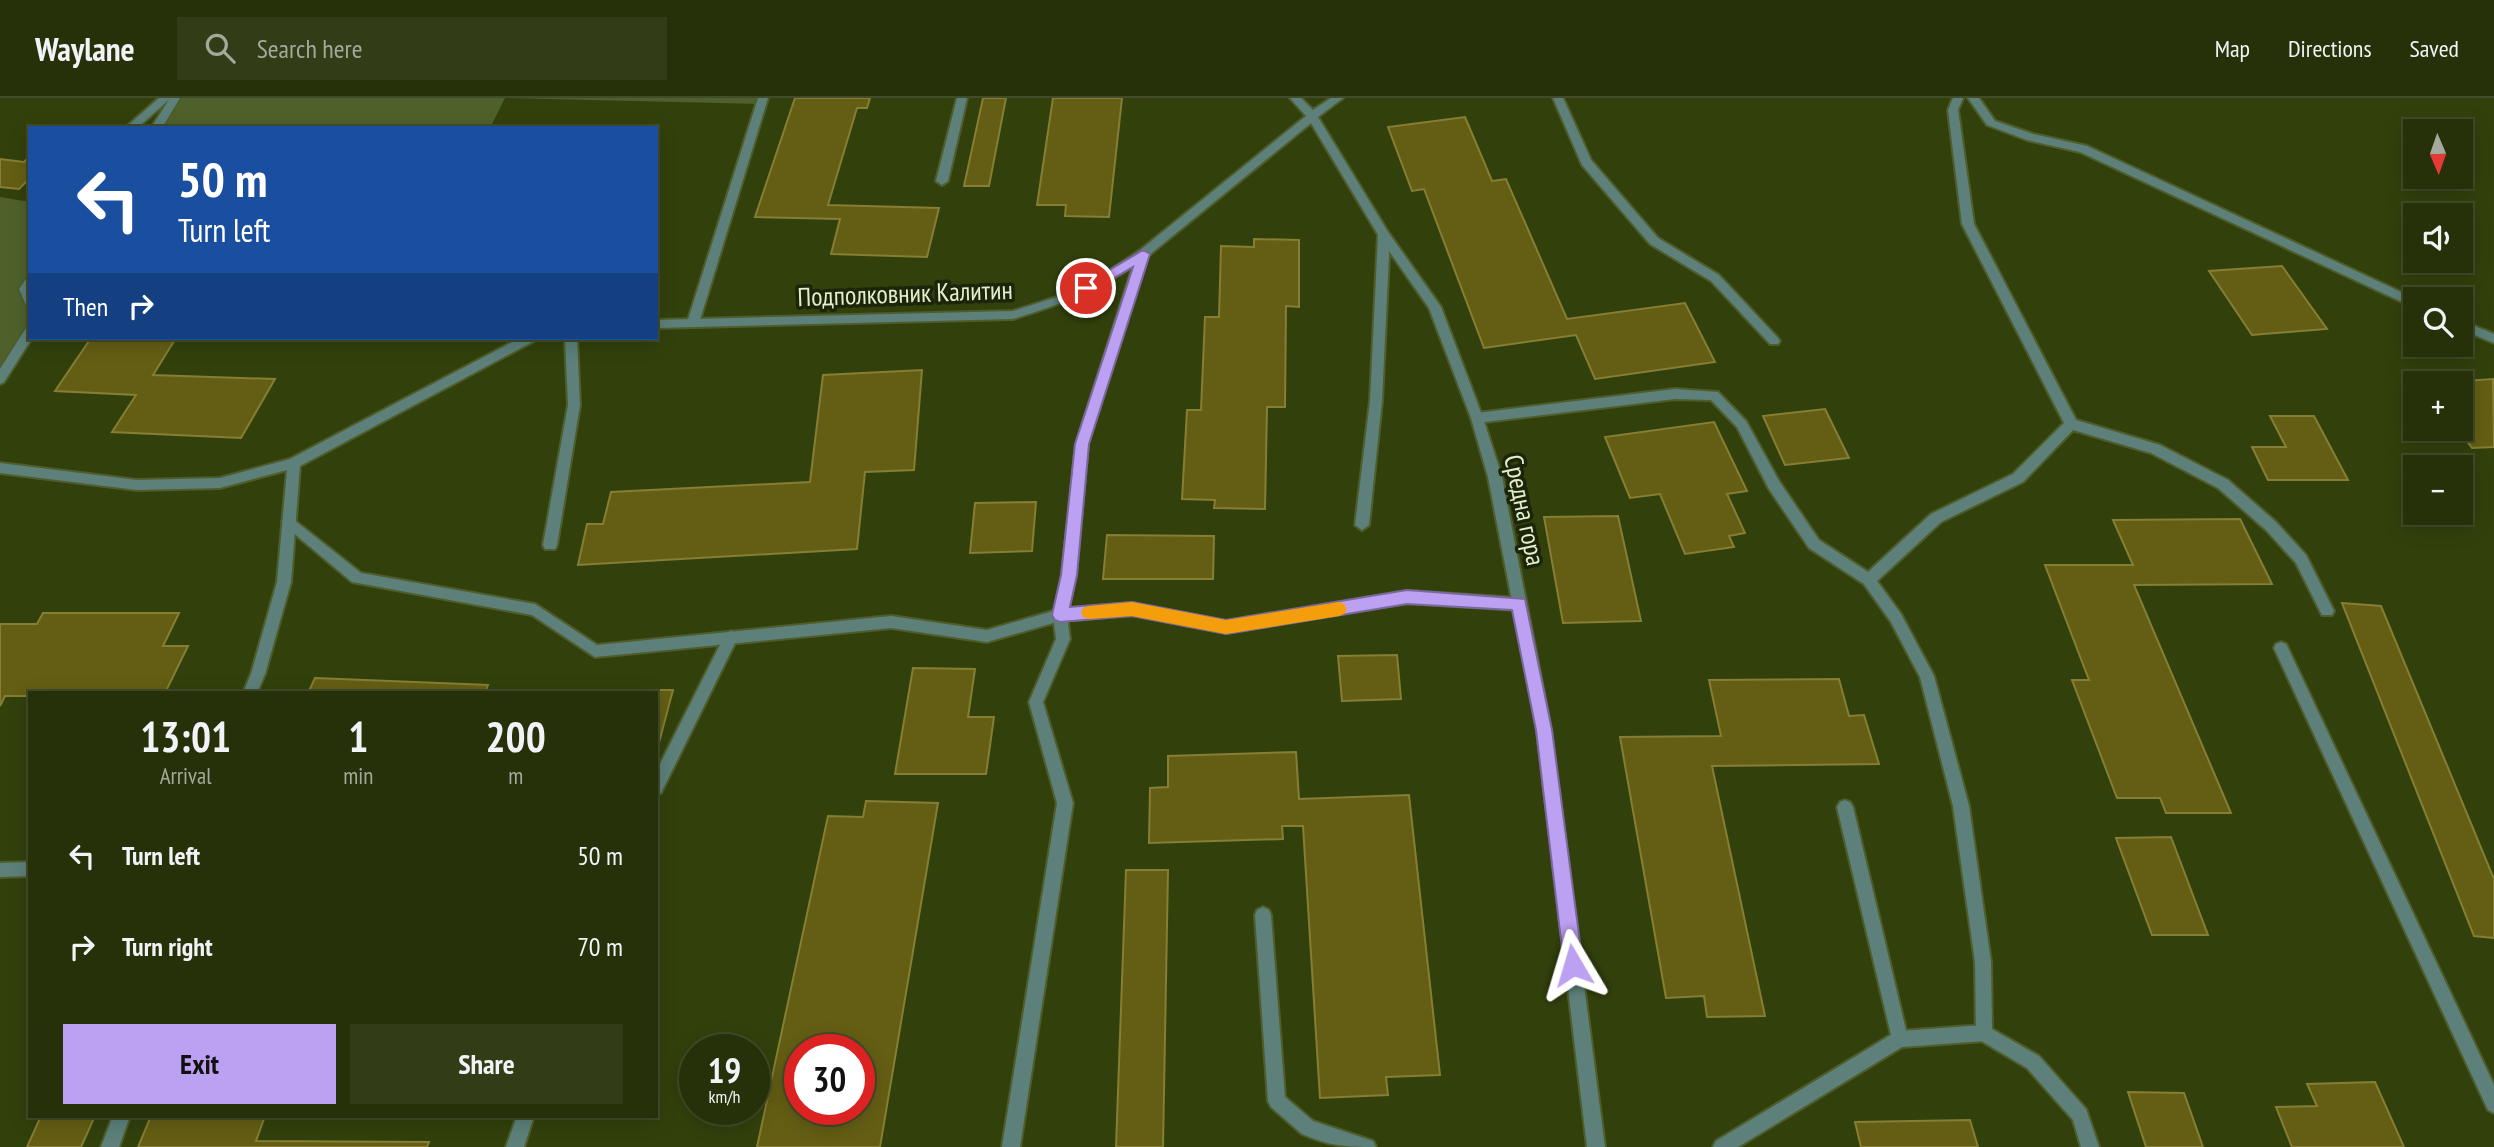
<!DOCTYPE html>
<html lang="en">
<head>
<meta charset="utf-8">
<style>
	:root { --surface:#263109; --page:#323d17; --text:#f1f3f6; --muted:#a4a99c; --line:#424c2a; --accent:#bca0f2 }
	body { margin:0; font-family:"PT Sans Narrow",sans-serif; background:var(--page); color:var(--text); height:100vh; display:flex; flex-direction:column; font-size:26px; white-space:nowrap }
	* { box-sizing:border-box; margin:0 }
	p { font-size:23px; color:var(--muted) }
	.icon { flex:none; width:38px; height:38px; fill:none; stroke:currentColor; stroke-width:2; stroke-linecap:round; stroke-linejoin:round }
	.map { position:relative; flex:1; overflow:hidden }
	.sheet { position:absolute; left:28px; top:593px; width:630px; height:427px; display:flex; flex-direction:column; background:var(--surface); border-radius:0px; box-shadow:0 4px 18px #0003,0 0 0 2px var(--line) }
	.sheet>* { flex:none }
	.banner { position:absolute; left:28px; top:28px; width:630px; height:214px; border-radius:0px; box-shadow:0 4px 18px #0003,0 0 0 2px var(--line); background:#1a4fa0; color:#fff; overflow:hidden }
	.needle { width:46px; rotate:178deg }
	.tools { position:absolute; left:2403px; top:21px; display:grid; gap:14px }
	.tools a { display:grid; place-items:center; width:70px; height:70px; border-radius:0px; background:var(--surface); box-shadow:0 4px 18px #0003,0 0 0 2px var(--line); font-size:35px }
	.speed { position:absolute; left:679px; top:936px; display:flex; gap:14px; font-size:35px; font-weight:700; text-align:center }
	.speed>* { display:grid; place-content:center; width:91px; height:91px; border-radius:50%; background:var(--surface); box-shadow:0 4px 18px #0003,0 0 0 2px var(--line); line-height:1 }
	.speed small { font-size:18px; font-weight:400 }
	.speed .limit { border:10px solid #d22; background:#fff; color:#111 }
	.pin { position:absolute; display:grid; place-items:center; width:60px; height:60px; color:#fff; margin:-30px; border:4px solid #fff; border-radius:50%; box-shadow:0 2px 7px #0007 }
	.me { position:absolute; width:77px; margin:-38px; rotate:353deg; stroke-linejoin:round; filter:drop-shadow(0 0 5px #0008) }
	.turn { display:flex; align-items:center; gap:24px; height:147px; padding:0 35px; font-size:32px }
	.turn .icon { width:91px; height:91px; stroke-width:2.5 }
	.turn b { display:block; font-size:49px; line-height:60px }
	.then { display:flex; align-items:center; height:66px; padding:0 35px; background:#0003; gap:14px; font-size:26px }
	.eta { display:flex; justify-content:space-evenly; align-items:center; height:119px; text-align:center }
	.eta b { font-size:42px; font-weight:600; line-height:49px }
	.cta { display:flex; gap:14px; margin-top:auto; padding:14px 35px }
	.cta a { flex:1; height:80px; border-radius:0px; background:var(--accent); color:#111; font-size:28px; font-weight:600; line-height:80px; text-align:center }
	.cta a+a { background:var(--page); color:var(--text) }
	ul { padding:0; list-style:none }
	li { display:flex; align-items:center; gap:21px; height:91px; padding:0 35px }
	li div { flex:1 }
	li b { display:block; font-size:26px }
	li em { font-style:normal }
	header { display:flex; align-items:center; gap:42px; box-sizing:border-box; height:98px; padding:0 35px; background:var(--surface); border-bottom:2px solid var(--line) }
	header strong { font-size:33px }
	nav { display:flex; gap:38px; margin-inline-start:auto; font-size:24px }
	.search { width:490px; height:63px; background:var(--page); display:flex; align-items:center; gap:18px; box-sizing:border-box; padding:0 24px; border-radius:0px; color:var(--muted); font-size:26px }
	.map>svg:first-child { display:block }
</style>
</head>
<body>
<header>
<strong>Waylane</strong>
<div class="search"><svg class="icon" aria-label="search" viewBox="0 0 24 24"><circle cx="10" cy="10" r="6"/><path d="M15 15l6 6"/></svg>Search here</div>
<nav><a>Map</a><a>Directions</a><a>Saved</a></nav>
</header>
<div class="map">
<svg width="2494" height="1049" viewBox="0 0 2494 1049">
	<rect width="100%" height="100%" fill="#32410c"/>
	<path fill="#4f612b" d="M 175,0 L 763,0 L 761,6 L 505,0 L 490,30 L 156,30 Z
		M 0,99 L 30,104 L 30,179 C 23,197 35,215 29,234 C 24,250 9,267 0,281 Z"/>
	<path fill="#645e14" stroke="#857e34" stroke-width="2" fill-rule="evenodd" d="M 795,0 L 870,0 L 867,10 L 857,10 L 828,107 L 939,110 L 927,159 L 831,156 L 840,121 L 755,119 Z
		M 983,0 L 1006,0 L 989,88 L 964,88 Z
		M 1053,0 L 1122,0 L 1109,119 L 1065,118 L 1066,107 L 1037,107 Z
		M 1465,19 L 1492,83 L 1506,81 L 1567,221 L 1685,205 L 1715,264 L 1595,281 L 1576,237 L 1484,250 L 1424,91 L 1412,93 L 1388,29 Z
		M 30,58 L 30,80 L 19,91 L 0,89 L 0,61 L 24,64 Z
		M 1254,141 L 1299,142 L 1299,209 L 1286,208 L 1285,309 L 1267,309 L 1265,411 L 1214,410 L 1215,402 L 1182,401 L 1187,312 L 1201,312 L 1205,219 L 1219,219 L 1221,148 L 1254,149 Z
		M 2282,168 L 2327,231 L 2252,237 L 2209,173 Z
		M 91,240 L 176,240 L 153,277 L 275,281 L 241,340 L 112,334 L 136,297 L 55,293 Z
		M 922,272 L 914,372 L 865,374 L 857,451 L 578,467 L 587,426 L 603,426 L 611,394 L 810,384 L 823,277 Z
		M 2493,281 L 2494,349 L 2472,350 L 2458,331 L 2460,331 L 2460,285 L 2436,285 Z
		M 1825,311 L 1849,360 L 1785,367 L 1763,318 Z
		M 2270,318 L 2314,318 L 2348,382 L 2268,382 L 2252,349 L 2286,349 Z
		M 1714,324 L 1747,393 L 1727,396 L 1745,435 L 1729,438 L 1734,449 L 1685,456 L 1660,396 L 1630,400 L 1605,339 Z
		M 1036,404 L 1032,453 L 970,455 L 975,405 Z
		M 1618,418 L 1641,523 L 1563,525 L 1544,419 Z
		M 2240,421 L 2272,486 L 2134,487 L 2231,715 L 2166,715 L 2160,700 L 2117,700 L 2072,582 L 2089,582 L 2045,467 L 2133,467 L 2113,422 Z
		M 1107,437 L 1214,438 L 1213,481 L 1103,481 Z
		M 2342,505 L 2381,508 L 2494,781 L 2494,840 L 2474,838 Z
		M 43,515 L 179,515 L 163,548 L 188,548 L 165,595 L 30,595 L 30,598 L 5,598 L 0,608 L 0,526 L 37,526 Z
		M 1397,557 L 1401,601 L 1342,603 L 1338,558 Z
		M 913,570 L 975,571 L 968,619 L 994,619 L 986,676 L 895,676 Z
		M 315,580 L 488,587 L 485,595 L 308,595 Z
		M 1839,581 L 1849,618 L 1864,617 L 1879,666 L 1712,668 L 1765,918 L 1707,919 L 1704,898 L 1666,900 L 1620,639 L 1721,638 L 1709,582 Z
		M 636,592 L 673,592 L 656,656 L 656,595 L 635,595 Z
		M 1296,654 L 1299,701 L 1409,697 L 1440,977 L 1386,979 L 1388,997 L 1320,1000 L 1303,728 L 1282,728 L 1283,741 L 1149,745 L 1150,690 L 1168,689 L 1168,658 Z
		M 866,703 L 938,705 L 880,1049 L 757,1049 L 828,718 L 863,719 ZM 800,952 L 859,952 L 859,1012 L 800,1012 Z
		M 2171,739 L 2208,837 L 2152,837 L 2116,740 Z
		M 1126,772 L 1168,772 L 1163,1049 L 1116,1049 Z
		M 2375,984 L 2404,1049 L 2292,1049 L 2276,1009 L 2317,1008 L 2307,986 Z
		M 2128,994 L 2184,995 L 2203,1049 L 2146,1049 Z
		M 41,1018 L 95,1018 L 81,1049 L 27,1049 Z
		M 151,1018 L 265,1018 L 256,1043 L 429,1044 L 427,1049 L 138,1049 Z
		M 1970,1022 L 1978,1049 L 1861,1049 L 1855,1024 Z"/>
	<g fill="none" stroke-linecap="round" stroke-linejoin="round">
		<g stroke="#4e5d2b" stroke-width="4">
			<path id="service" d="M 159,0 L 171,0 L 137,30 L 125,30 Z
				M 758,0 L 768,0 L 699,225 L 693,229 L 687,225 Z
				M 957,0 L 967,0 L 948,83 L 942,87 L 936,83 Z
				M 1553,0 L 1563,0 L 1591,62 L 1658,140 L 1719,177 L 1778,240 L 1780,243 L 1778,246 L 1770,246 L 1711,183 L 1650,146 L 1582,67 Z
				M 1953,0 L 1963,0 L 1958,12 L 1974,126 L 2076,322 L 2160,347 L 2228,382 L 2276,424 L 2306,457 L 2334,513 L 2332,517 L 2322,517 L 2296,465 L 2266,432 L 2218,390 L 2151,355 L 2073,332 L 2023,384 L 1941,424 L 1877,483 L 1901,516 L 1934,578 L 1969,708 L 1991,864 L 1992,931 L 2039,958 L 2086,1011 L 2099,1049 L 2081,1049 L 2073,1022 L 2027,970 L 1978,941 L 1976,935 L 1975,864 L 1953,708 L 1920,579 L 1891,524 L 1864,486 L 1809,450 L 1769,391 L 1737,329 L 1711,302 L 1675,301 L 1477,325 L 1471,320 L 1477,315 L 1675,291 L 1718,294 L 1746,323 L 1779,383 L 1819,442 L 1868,474 L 1931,416 L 2013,376 L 2064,325 L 1962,126 L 1948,12 Z
				M 1384,133 L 1390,137 L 1382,303 L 1369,427 L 1362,432 L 1355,427 L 1370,303 L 1378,137 Z
				M 30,180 L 30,208 L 26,207 L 19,191 L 26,181 Z
				M 565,240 L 577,240 L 580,307 L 557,447 L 555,451 L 545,451 L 543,447 L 568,307 Z
				M 289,418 L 361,475 L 535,506 L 597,547 L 891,518 L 987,532 L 1060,511 L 1132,505 L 1226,523 L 1407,493 L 1519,500 L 1524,502 L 1526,506 L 1524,510 L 1519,512 L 1407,505 L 1226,535 L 1132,517 L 1060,523 L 987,544 L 891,530 L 595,559 L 532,517 L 352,484 L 284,427 L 282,423 Z
				M 1845,702 L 1850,704 L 1853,709 L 1908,941 L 1906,947 L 1900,949 L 1894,947 L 1892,941 L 1837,709 L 1840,704 Z
				M 1263,809 L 1269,812 L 1271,817 L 1285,999 L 1313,1023 L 1373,1043 L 1376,1049 C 1345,1049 1330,1048 1302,1036 L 1271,1009 L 1268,1003 L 1255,817 L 1257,812 Z"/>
		</g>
		<g stroke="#4e5d2b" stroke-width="4">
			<path id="minor" d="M 170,0 L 180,0 L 162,30 L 151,30 Z
				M 1290,0 L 1301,0 L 1313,12 L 1331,0 L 1343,0 L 1318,19 L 1388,134 L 1441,209 L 1483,320 L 1502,379 L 1551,632 L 1605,1049 L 1587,1049 L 1537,632 L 1488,379 L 1471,320 L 1429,210 L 1380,140 L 1311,25 L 1148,158 L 1088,346 L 1076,477 L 1067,517 L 1070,541 L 1043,604 L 1073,705 L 1020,1049 L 1002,1049 L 1057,705 L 1029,604 L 1056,541 L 1053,517 L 1062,477 L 1076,346 L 1133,168 C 1096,193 1056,208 1013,221 L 656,230 L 656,222 L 1013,213 L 1060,198 L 1103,177 L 1139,153 L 1306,18 Z
				M 1968,0 L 1979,0 L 1995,23 L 2033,36 L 2087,48 L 2416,201 L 2415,210 L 2080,54 L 2027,42 L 1987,27 Z
				M 2460,222 L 2494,236 L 2494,245 L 2460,231 Z
				M 30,229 L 30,240 L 32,240 L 4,284 L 0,286 L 0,271 L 26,230 Z
				M 520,240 L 536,240 L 534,243 L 300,368 L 291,484 L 265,576 L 257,595 L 243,595 L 251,576 L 277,484 L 287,372 L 220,390 L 137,392 L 0,375 L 0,365 L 137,382 L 220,380 L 290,361 Z
				M 731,533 L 736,535 L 738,539 L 661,695 L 656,697 L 656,674 L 726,535 Z
				M 2281,544 L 2286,546 L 2288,550 L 2494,987 L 2494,1015 L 2488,1012 L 2274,550 L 2276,546 Z
				M 30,764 L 30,778 L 0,779 L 0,765 Z
				M 1984,927 L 1990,929 L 1992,935 L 1990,941 L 1984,943 L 1902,949 L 1738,1049 L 1713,1049 L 1716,1043 L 1894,935 L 1900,933 Z
				M 113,1018 L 130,1018 L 119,1049 L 101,1049 Z
				M 517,1018 L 534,1018 L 524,1049 L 506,1049 Z"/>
		</g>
		<use href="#service" fill="#5d807b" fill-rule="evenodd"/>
		<use href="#minor" fill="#5d807b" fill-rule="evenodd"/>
	</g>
	<path fill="#bca0f2" stroke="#7a689d" stroke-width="2" d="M 1143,152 L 1150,156 L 1089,346 L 1077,477 L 1070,509 L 1132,504 L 1226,522 L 1407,492 L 1525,501 L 1552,632 L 1583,867 L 1580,873 L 1573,876 L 1567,873 L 1564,867 L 1536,632 L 1512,512 L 1407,506 L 1226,536 L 1132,518 L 1060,524 L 1055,522 L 1052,517 L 1061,477 L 1075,346 L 1133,169 L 1090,194 L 1086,195 L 1079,190 Z"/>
	<path fill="#f59e0b" d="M 1132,504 L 1226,522 L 1339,504 L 1344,506 L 1347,511 L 1344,516 L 1339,518 L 1226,536 L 1132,518 L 1089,521 L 1083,519 L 1081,515 L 1083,510 L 1089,508 Z"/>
	<g text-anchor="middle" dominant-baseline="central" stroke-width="7" stroke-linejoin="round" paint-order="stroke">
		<g font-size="26" fill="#e2efcc" stroke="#1c2509">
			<text transform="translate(905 195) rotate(-2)">Подполковник Калитин</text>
			<text transform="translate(1525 412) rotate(78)">Средна гора</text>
		</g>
	</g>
</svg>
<div class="tools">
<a><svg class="needle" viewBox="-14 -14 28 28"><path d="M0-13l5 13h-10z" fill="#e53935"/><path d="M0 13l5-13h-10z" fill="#a4a99c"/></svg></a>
<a><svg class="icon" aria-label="sound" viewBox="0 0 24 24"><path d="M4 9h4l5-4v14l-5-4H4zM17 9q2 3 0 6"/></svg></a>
<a><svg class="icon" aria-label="search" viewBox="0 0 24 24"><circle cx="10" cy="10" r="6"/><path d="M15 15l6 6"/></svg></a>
<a>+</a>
<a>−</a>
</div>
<div class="speed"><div>19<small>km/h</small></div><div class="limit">30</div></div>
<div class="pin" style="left:1086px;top:190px;background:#d93025"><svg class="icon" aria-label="arrive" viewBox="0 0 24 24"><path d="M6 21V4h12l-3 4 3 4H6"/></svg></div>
<svg class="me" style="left:1573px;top:867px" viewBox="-20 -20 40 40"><path d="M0-17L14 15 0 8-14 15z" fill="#bca0f2" stroke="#fff" stroke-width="4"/></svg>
<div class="banner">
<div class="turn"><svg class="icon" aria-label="left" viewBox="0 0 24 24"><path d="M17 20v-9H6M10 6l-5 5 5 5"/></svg><div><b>50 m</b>Turn left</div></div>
<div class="then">Then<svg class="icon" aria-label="right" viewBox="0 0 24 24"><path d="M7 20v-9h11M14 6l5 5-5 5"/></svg></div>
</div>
<section class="sheet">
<div class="eta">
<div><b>13:01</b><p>Arrival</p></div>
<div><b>1</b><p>min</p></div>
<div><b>200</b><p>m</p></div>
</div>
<ul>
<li><svg class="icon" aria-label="left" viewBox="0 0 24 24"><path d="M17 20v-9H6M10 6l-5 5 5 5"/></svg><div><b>Turn left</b></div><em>50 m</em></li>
<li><svg class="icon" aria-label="right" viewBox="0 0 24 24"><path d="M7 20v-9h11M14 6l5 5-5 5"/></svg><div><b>Turn right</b></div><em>70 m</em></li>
</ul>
<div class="cta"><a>Exit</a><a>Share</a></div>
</section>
</div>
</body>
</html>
